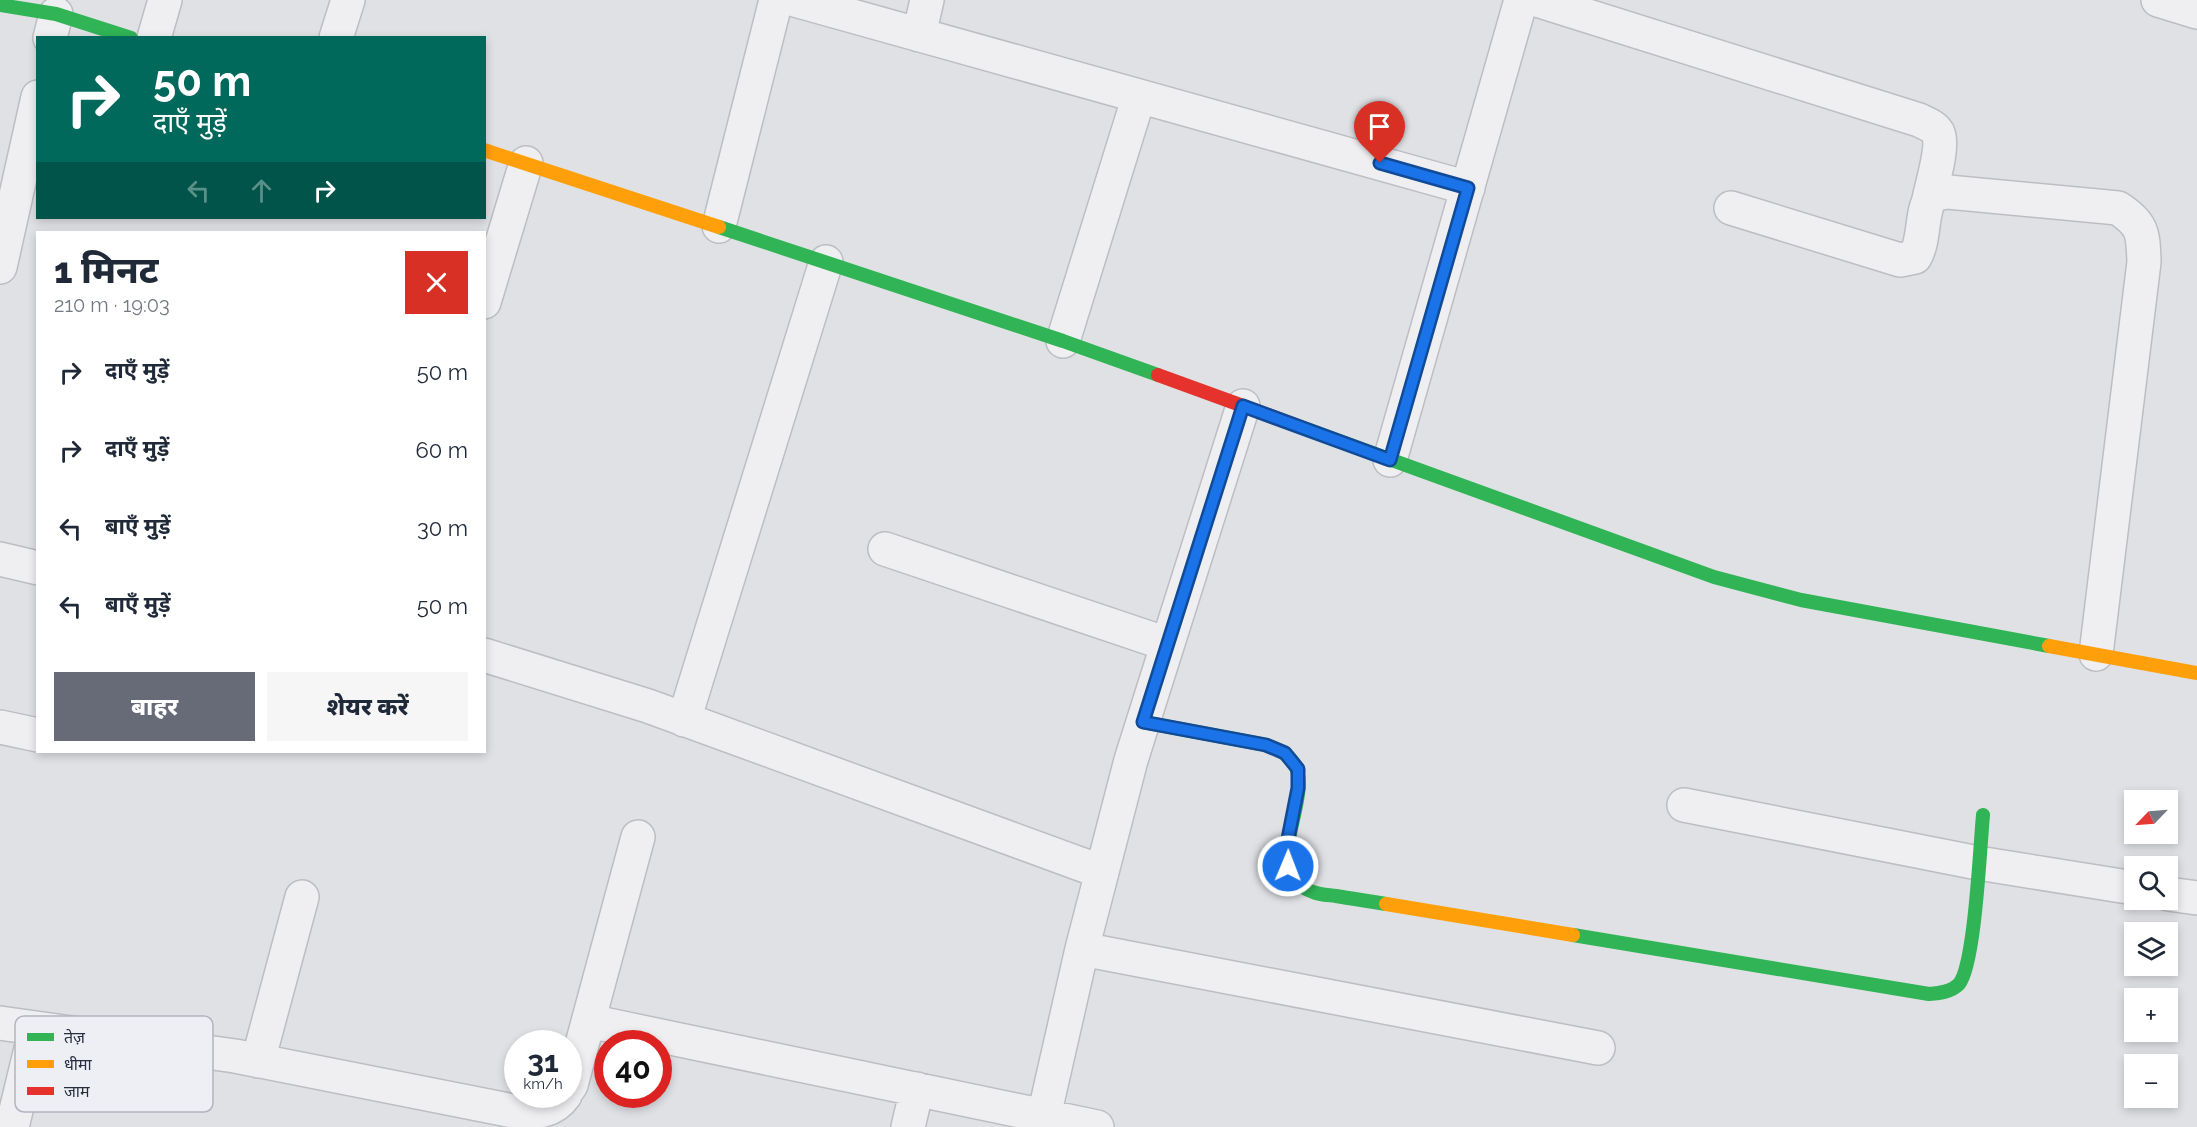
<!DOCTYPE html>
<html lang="hi">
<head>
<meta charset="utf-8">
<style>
	:root { --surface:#fff; --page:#f6f6f7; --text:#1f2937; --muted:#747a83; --accent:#676b78 }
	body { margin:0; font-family:Raleway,"Noto Sans Devanagari",sans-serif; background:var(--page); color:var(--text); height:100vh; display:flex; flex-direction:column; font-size:22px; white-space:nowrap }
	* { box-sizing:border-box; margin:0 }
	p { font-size:20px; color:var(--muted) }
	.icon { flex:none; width:33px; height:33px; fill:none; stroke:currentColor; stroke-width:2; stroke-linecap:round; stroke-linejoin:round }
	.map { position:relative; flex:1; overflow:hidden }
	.details { position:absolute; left:36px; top:231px; width:450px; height:522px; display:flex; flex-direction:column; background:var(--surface); border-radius:0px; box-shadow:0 3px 9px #0003 }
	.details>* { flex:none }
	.guide { position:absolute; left:36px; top:36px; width:450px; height:183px; border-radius:0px; box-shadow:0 3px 9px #0003; background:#00695c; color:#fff; overflow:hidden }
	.needle { width:39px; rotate:245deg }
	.controls { position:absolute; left:2124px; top:790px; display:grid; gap:12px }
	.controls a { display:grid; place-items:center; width:54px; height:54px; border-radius:0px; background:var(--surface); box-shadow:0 3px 9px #0003; font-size:30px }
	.speed { position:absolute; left:504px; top:1030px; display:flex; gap:12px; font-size:30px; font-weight:700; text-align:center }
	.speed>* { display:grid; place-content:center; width:78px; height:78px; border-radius:50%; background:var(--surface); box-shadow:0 3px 9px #0003; line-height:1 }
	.speed small { font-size:15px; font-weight:400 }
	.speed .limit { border:9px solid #d22; background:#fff; color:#111 }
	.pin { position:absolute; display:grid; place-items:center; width:51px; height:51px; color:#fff; margin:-62px -26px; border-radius:50% 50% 50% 0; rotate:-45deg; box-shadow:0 0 6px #0007 }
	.pin .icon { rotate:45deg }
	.me { position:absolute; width:66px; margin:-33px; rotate:1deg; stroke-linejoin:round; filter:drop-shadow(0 0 4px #0008) }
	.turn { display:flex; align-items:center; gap:21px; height:126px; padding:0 18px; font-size:27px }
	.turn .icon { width:78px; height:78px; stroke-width:2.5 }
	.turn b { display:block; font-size:42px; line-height:51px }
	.lanes { display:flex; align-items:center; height:57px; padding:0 18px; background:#0003; justify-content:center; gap:30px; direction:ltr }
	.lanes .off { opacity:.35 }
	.round { display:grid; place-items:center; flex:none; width:63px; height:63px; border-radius:0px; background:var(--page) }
	.headline { display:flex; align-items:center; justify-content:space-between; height:102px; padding:0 18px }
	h1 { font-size:36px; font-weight:800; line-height:45px }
	.primary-button { display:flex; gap:12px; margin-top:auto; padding:12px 18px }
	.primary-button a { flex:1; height:69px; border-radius:0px; background:var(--accent); color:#fff; font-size:24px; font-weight:800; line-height:69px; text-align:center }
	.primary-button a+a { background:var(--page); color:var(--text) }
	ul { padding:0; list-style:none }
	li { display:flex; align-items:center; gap:18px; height:78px; padding:0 18px }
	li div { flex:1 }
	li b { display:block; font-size:22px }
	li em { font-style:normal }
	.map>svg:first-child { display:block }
</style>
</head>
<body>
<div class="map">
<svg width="2197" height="1127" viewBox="0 0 2197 1127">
	<rect width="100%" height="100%" fill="#dfe1e5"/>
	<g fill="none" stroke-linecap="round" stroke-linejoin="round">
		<g stroke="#bcbec2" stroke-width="36">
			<path id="street" d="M 795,0 L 1468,188
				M 1537,0 L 1919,120 C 1925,123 1934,126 1938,133 C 1944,147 1932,184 1929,199
				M 2158,0 L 2197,12
				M 919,35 L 927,0
				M 50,38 L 56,14
				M 154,38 L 165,0
				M 336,38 L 348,0
				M 1731,208 L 1900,260 L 1915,257 C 1925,240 1921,213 1930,199 C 1934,193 1941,193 1948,192 L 2118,208 C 2143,225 2143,232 2144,262 L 2096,654
				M 719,226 L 776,0
				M 0,267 L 38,97
				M 484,302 L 526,163
				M 1063,341 L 1139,96
				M 1390,460 L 1521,0
				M 885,549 L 1167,644
				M 0,559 L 38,568
				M 484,655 L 648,706 L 1102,872
				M 684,720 L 826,262
				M 0,727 L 38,735
				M 1684,805 L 1978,863 L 2134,888
				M 2168,894 L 2197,898
				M 1082,949 L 1598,1048
				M 589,1021 L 1097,1127
				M 0,1023 L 235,1056 L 518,1112 C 537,1112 553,1112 565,1095
				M 258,1061 L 302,897
				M 568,1089 L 571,1085 L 638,837
				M 1044,1116 L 1082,949 L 1131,760 L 1243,406
				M 12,1127 L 36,1028
				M 908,1127 L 917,1089"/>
		</g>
		<use href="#street" stroke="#efeff2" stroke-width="33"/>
		<path stroke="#30b455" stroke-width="14" d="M 0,5 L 56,14 L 131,38
			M 719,227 L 1063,341 L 1158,375
			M 1298,426 L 1714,577 L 1801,600 L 2049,646
			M 1143,722 L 1266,745 C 1276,749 1286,752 1293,762 C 1317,797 1255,871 1313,892 C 1320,895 1329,895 1336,896 C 1353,899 1369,901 1386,904
			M 1573,935 L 1929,994 C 1940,993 1951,992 1959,984 C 1975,965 1980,846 1983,815"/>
		<path stroke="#ff9f0a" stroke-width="14" d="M 484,150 L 719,227
			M 2049,646 L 2197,673
			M 1386,904 L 1573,935"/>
		<path stroke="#e5322d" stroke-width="14" d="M 1158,375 L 1298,426"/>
	</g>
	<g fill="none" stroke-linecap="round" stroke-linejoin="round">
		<g stroke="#114b97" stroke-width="15">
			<path id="route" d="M 1288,866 L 1286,849 L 1298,788 L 1298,769 L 1285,753 L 1266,745 L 1143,722 L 1243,406 L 1390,460 L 1468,188 L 1380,163"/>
		</g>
		<use href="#route" stroke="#1a73e8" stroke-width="10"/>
	</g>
	<rect x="15" y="1016" width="198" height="96" rx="9" fill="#edeff5" stroke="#b2b4be" stroke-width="1.5"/>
	<rect x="27" y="1033" width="27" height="8" fill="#30b455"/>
	<rect x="27" y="1060" width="27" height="8" fill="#ff9f0a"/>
	<rect x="27" y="1087" width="27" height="8" fill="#e5322d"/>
	<g font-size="16" fill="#272c3e">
		<text x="64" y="1043">तेज़</text>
		<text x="64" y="1070">धीमा</text>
		<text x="64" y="1097">जाम</text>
	</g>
</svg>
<div class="controls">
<a><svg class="needle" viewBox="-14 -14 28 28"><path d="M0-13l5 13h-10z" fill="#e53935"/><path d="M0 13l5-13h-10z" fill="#747a83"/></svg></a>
<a><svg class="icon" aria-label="search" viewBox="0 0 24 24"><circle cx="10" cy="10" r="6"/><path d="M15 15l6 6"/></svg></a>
<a><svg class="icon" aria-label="layers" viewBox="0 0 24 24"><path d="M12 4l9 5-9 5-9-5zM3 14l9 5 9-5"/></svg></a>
<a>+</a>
<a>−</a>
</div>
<div class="speed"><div>31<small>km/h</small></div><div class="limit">40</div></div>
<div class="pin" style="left:1380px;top:163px;background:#d93025"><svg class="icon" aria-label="arrive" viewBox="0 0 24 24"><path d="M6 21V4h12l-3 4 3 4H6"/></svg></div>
<svg class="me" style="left:1288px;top:866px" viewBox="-20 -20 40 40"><circle r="17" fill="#1a73e8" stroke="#fff" stroke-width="3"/><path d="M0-11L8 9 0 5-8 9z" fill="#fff"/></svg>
<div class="guide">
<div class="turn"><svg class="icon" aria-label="right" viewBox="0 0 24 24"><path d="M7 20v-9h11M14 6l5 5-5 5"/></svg><div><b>50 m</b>दाएँ मुड़ें</div></div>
<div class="lanes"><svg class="icon off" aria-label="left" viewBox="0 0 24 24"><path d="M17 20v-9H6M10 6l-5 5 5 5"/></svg><svg class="icon off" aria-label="ahead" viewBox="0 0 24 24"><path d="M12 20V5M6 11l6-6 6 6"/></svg><svg class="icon" aria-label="right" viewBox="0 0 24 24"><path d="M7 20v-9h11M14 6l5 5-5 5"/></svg></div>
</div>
<section class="details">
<div class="headline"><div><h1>1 मिनट</h1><p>210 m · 19:03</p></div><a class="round" style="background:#d93025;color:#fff"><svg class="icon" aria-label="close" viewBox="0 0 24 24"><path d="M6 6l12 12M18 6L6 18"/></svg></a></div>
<ul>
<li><svg class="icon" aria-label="right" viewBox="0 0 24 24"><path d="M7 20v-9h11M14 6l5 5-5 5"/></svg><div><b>दाएँ मुड़ें</b></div><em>50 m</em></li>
<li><svg class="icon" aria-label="right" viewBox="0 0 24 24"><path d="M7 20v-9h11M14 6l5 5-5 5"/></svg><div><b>दाएँ मुड़ें</b></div><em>60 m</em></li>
<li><svg class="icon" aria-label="left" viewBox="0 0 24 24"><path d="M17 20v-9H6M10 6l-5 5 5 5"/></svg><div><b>बाएँ मुड़ें</b></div><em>30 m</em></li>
<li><svg class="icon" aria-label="left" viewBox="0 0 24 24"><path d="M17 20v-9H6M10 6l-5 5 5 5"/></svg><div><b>बाएँ मुड़ें</b></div><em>50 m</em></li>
</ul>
<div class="primary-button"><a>बाहर</a><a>शेयर करें</a></div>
</section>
</div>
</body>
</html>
